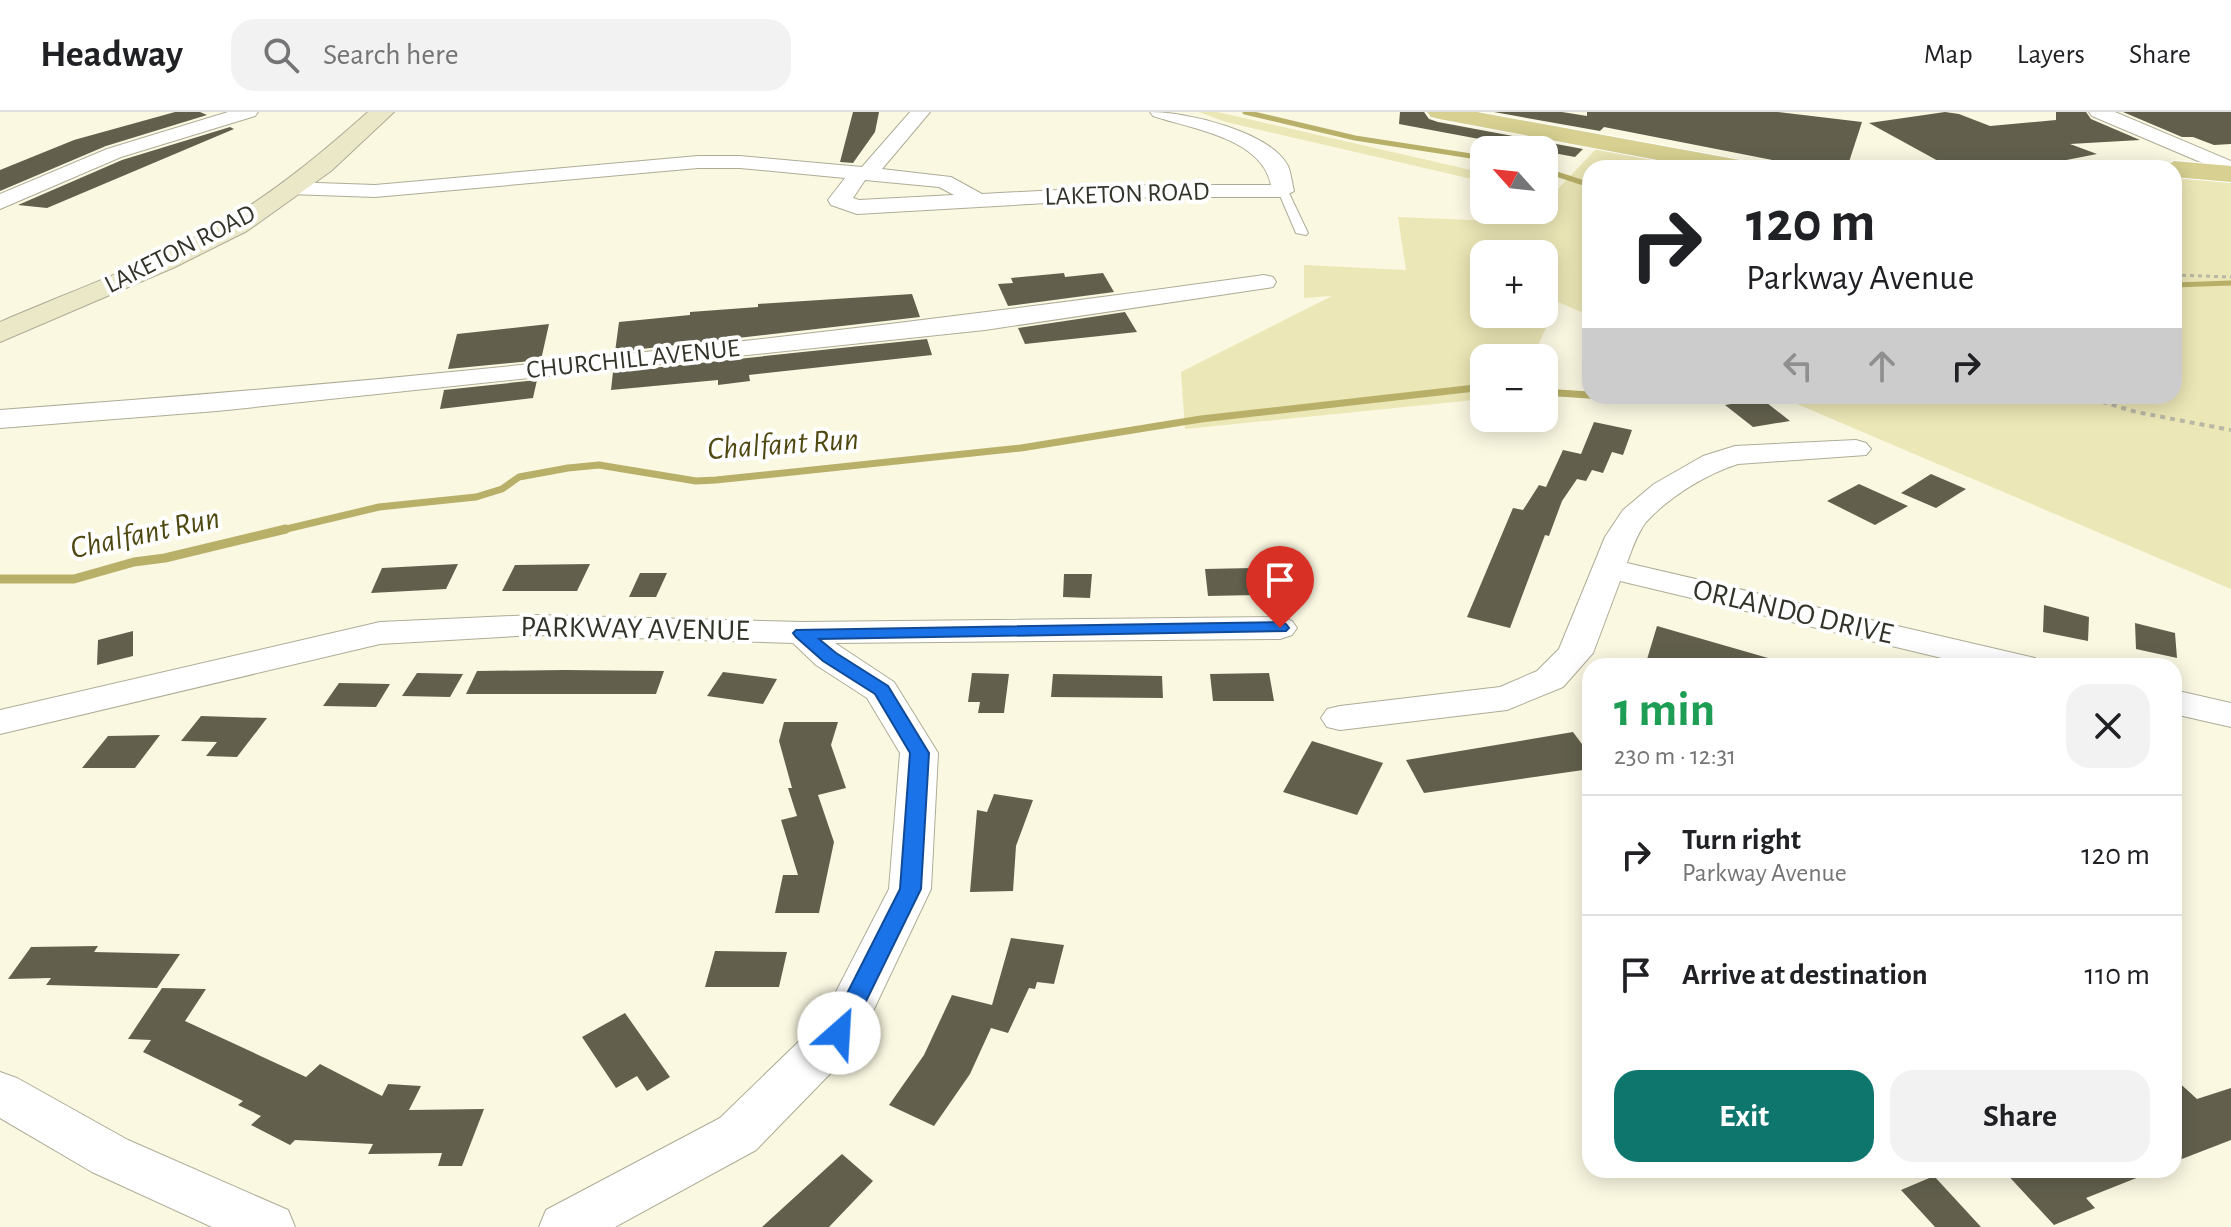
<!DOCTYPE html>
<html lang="en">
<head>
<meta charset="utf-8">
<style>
	:root { --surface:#fff; --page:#f2f2f2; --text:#202124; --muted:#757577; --line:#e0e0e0; --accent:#0f766e }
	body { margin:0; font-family:"Alegreya Sans",sans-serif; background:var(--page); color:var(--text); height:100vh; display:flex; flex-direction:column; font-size:30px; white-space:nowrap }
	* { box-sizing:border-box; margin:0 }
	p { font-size:26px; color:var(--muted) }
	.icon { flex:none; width:44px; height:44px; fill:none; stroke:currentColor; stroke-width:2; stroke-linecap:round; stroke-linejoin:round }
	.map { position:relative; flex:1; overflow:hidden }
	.panel { position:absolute; left:1582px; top:546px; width:600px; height:520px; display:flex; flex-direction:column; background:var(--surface); border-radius:24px; box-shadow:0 4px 20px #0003 }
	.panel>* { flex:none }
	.top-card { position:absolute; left:1582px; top:48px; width:600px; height:244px; border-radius:24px; box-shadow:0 4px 20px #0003; background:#fff; color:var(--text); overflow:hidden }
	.needle { width:52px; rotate:297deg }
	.tools { position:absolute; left:1470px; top:24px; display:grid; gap:16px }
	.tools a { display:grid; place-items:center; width:88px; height:88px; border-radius:16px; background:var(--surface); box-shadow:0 4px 20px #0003; font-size:40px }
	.pin { position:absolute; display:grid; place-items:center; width:68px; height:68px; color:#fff; margin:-82px -34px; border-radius:50% 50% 50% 0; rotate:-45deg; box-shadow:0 0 8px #0007 }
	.pin .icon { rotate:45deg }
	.me { position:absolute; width:88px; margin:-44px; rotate:26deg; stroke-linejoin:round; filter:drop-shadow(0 0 6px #0008) }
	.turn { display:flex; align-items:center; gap:28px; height:168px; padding:0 32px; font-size:36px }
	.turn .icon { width:104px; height:104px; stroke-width:2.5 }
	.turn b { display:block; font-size:56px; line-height:68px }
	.lanes { display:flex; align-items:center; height:76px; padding:0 32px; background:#0003; justify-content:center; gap:40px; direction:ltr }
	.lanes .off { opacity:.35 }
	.round { display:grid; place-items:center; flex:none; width:84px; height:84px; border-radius:24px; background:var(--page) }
	.summary { display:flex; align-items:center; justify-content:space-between; height:136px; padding:0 32px }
	h1 { font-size:48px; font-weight:700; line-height:60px; color:#1e9e55 }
	.primary-button { display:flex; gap:16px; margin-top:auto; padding:16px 32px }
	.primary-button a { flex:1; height:92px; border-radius:24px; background:var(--accent); color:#fff; font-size:32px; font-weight:700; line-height:92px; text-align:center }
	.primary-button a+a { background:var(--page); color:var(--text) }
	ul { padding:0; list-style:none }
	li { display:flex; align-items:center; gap:24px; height:120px; padding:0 32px; border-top:2px solid var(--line) }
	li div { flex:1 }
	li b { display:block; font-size:30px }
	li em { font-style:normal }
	header { display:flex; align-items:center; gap:48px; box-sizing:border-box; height:112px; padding:0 40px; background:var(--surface); border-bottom:2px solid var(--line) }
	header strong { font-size:38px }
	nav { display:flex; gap:44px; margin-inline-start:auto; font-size:28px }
	.search { width:560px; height:72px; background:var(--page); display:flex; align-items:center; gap:20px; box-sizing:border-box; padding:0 28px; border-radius:24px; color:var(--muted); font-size:30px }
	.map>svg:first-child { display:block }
</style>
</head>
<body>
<header>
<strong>Headway</strong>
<div class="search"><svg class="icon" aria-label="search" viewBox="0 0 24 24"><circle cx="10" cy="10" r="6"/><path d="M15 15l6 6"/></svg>Search here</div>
<nav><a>Map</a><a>Layers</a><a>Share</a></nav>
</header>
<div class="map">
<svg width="2231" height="1115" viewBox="0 0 2231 1115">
	<rect width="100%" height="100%" fill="#faf8e1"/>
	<path fill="#ece7b6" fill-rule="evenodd" d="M 1199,0 L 1217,0 L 1484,61 L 1484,73 L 1472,67 L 1226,10 Z
		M 1597,36 L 1702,56 L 1590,56 L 1590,204 L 1558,190 L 1532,246 L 1484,246 L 1484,287 L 1185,317 L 1181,260 L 1332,184 L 1304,186 L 1304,153 L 1406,158 L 1398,105 L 1516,110 L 1509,98 L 1544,98 L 1544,75 L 1557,78 ZM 1484,142 L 1544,142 L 1544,202 L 1484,202 Z
		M 2174,64 L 2231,67 L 2231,477 L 1778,284 L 2174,284 Z"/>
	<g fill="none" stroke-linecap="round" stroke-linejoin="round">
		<path stroke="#b8b069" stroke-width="5" d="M 1245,0 L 1355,26 L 1484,46
			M 1544,58 L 1590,73
			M 2174,173 L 2231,171"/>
		<path stroke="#b8b069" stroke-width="7" d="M 1544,280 L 1603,284
			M 278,419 L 379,395 L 476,385 L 502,377 L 519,365 L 568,356 L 599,353 L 696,369 L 716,368 L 1021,336 L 1201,307 L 1484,275"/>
		<path stroke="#b8b069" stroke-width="9" d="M 0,467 L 74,467 L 134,450 L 165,446 L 286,417"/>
	</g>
	<path fill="#62604d" d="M 175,0 L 200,0 L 207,3 L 106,34 L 0,79 L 0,58 L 74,28 Z
		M 853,0 L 879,0 L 875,20 L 853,51 L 840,50 Z
		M 1400,0 L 1424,0 L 1429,7 L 1438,10 L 1583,37 L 1575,45 L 1399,12 Z
		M 1494,0 L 1562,0 L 1587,4 L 1587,0 L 1777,0 L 1862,10 L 1847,56 L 1813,56 L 1604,15 L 1600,19 Z
		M 1945,0 L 1959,2 L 1990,14 L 2056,8 L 2056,0 L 2086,0 L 2091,7 L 2140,28 L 2070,32 L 2097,42 L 2026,56 L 1951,56 L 1869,11 Z
		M 2123,0 L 2231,0 L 2231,32 L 2214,33 L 2193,25 L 2182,25 Z
		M 230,15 L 234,17 L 47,96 L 18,93 L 122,48 Z
		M 1064,161 L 1065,165 L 1103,161 L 1114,180 L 1008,194 L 998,172 L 1013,171 L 1011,166 Z
		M 912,182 L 920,205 L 615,240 L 619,210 L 690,203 L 690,200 L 758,195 L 758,192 Z
		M 1125,200 L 1137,220 L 1025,232 L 1018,216 Z
		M 549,212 L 541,248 L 448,257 L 457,222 Z
		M 927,227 L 932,243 L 749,263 L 750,269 L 718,273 L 718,268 L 611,278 L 613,260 Z
		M 537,268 L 533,286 L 440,297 L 444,278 Z
		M 1762,287 L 1790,309 L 1753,315 L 1725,293 Z
		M 1594,310 L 1632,318 L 1623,343 L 1612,340 L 1603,361 L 1592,358 L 1586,369 L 1577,367 L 1562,389 L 1549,424 L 1545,423 L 1510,516 L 1467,505 L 1513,396 L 1523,398 L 1539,373 L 1546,375 L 1563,338 L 1581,342 Z
		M 1931,362 L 1966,377 L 1936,396 L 1901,381 Z
		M 1859,372 L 1908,394 L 1875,413 L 1827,389 Z
		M 458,452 L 446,477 L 371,481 L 382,456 Z
		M 590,452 L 577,479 L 502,479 L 515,453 Z
		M 1253,456 L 1257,483 L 1208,484 L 1205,457 Z
		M 640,461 L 667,461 L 656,485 L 629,485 Z
		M 1064,462 L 1092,462 L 1090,486 L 1063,485 Z
		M 2044,493 L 2089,505 L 2088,529 L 2043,520 Z
		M 2135,511 L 2175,521 L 2177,546 L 2136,537 Z
		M 1657,514 L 1768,546 L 1767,554 L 1645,554 Z
		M 133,519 L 133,544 L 97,553 L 98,528 Z
		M 477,559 L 564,558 L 664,559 L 656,582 L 466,582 Z
		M 723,560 L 777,567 L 763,592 L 707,584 Z
		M 417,561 L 463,562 L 450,585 L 402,584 Z
		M 972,561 L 1009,562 L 1004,601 L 978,601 L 980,590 L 968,590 Z
		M 1269,561 L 1274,589 L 1213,589 L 1210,562 Z
		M 1053,562 L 1162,564 L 1163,586 L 1051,585 Z
		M 339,571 L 390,572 L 376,595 L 323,594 Z
		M 201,604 L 267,606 L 237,645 L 206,644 L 217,630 L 181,629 Z
		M 784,610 L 838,610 L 831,633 L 846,676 L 818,683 L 834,730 L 819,801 L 775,801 L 783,763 L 798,763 L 781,708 L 797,704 L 788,676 L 792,676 L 779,629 Z
		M 1573,620 L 1590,643 L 1590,657 L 1424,681 L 1406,648 Z
		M 160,623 L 135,656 L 82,656 L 108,624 Z
		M 1312,629 L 1383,651 L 1357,703 L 1283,680 Z
		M 994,682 L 1033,688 L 1016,734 L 1013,779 L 970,780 L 977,698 L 987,700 Z
		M 1011,826 L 1064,833 L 1054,872 L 1037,870 L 1035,877 L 1029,876 L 1008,921 L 991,916 L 970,962 L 934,1014 L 889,993 L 924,943 L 952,883 L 992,893 Z
		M 98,834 L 94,840 L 180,842 L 157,876 L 46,873 L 51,866 L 8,867 L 31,835 Z
		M 715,839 L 787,840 L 779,875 L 705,875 Z
		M 162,876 L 206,877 L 185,909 L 306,965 L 320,952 L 382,984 L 388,972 L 421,974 L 409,998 L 484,997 L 462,1054 L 438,1054 L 442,1041 L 368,1042 L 373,1032 L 295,1028 L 290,1033 L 251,1013 L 261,1004 L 238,993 L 243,989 L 143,940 L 151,928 L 128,927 Z
		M 625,901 L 670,965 L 647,979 L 637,964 L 616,976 L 582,925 Z
		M 2174,966 L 2197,987 L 2231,976 L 2231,1028 L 2174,1050 Z
		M 842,1042 L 873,1069 L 829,1115 L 762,1115 Z
		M 2003,1058 L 2154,1058 L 2154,1059 L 2086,1086 L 2095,1096 L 2054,1113 Z
		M 1934,1064 L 1981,1115 L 1935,1115 L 1901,1078 Z"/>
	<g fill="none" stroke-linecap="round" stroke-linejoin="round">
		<g stroke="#aeac97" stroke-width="2">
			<path id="lane" d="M 1279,77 L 1288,79 L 1308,121 L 1306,123 L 1296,121 L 1278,79 Z"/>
		</g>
		<g stroke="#aeac97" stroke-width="2">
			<path id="street" d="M 228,0 L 258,0 L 255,4 L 121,45 L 0,97 L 0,82 L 107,37 Z
				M 910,0 L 930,0 L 882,57 L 951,65 L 982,82 L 1152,73 L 1271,73 C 1262,26 1192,17 1153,4 L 1150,0 C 1186,0 1270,19 1288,54 C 1291,61 1292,71 1294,79 L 1283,85 L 1152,85 L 857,102 L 831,93 L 828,88 L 845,66 L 740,56 L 698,56 L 375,85 L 289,82 L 278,76 L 289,70 L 375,73 L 698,44 L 740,44 L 862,55 ZM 865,68 L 939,75 L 954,83 L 859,88 L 853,86 Z
				M 2089,0 L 2115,0 L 2231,49 L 2231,63 L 2092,4 Z
				M 1264,163 L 1273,165 L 1276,170 L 1273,175 L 985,218 L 217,299 L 0,316 L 0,298 C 422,268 845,222 1264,163 Z
				M 1856,328 L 1866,331 L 1871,337 L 1866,343 L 1738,352 C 1706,362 1669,385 1646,410 C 1637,422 1632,437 1627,451 L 2022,543 L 2035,546 L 2040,554 L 1975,554 L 1620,469 L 1593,541 L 1563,575 L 1507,598 L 1340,618 L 1327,615 L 1321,606 L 1327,597 L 1340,594 L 1500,575 L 1537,559 L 1559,537 L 1605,425 L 1623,398 L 1654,372 L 1703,344 L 1735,334 Z
				M 534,503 L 802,510 L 1280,505 L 1292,509 L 1297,516 L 1292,523 L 1280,527 L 835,531 L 894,570 L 938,641 L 931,777 L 856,935 L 756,1038 L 615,1115 L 539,1115 L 546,1098 L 720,1006 L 822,907 L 889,777 L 900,641 L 867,586 L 816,553 L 793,531 L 534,523 L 380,532 L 0,622 L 0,598 L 380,510 Z
				M 2174,578 L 2231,591 L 2231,615 L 2174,602 Z
				M 0,960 L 17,966 L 128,1028 L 288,1098 L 295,1115 L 212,1115 L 92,1060 L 0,1006 Z"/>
		</g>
		<g stroke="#aeac97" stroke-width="2">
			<path id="secondary" d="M 368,0 L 394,0 L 331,59 L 247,119 L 175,155 L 0,230 L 0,210 C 76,177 157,149 228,107 C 279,77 324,39 368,0 Z"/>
		</g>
		<g stroke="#fff" stroke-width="2">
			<path id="primary" d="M 1427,0 L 1477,0 L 1740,48 L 1749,51 L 1753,56 L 1700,56 L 1439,7 L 1431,5 Z
				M 2174,49 L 2231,54 L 2231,70 L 2174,65 L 2174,56 L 2162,56 Z"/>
		</g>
		<path stroke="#b9b7a5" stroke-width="3" stroke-dasharray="4 4" stroke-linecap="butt" d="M 2174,163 L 2231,165"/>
		<path stroke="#b9b7a5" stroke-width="4" stroke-dasharray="5 5" stroke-linecap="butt" d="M 2083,284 L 2136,300 L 2231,318"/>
		<use href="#lane" fill="#fff" fill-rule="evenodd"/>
		<use href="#street" fill="#fff" fill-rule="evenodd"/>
		<use href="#secondary" fill="#ebe8c8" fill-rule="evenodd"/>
		<use href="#primary" fill="#d7d091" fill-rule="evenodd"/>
	</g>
	<path fill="#1a73e8" stroke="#114b97" stroke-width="2" d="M 1280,510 L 1286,512 L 1289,516 L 1286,519 L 819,527 L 836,541 L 888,574 L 929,641 L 921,777 L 847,928 L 839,931 L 830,928 L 827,921 L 900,777 L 910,641 L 875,582 L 823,549 L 796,525 L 793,521 L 796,518 Z"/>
	<g text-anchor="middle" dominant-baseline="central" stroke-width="8" stroke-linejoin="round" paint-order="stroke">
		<g font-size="26" fill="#34332a" stroke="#fff">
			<text transform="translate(1127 82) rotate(-2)">LAKETON ROAD</text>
			<text transform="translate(180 137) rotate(-27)">LAKETON ROAD</text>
			<text transform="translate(633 247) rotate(-6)">CHURCHILL AVENUE</text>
		</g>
		<g font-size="30" fill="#34332a" stroke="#fff">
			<text transform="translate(1793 500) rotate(13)">ORLANDO DRIVE</text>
			<text transform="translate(635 517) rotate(1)">PARKWAY AVENUE</text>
		</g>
		<g font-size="32" font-style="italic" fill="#4f4911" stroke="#fff">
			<text transform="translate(783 332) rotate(-4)">Chalfant Run</text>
			<text transform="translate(145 421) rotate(-12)">Chalfant Run</text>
		</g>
	</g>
</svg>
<div class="tools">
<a><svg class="needle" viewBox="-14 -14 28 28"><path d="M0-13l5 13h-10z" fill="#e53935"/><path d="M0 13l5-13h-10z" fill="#757577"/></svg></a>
<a>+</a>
<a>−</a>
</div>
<div class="pin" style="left:1280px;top:516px;background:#d93025"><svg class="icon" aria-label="arrive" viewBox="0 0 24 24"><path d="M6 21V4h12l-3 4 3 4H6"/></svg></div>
<svg class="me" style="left:839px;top:921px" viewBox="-20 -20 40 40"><circle r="19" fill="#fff"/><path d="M0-13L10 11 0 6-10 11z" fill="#1a73e8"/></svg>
<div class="top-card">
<div class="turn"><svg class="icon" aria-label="right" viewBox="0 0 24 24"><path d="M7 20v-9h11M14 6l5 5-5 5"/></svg><div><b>120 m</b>Parkway Avenue</div></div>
<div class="lanes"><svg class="icon off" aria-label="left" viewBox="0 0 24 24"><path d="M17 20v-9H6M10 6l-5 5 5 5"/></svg><svg class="icon off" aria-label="ahead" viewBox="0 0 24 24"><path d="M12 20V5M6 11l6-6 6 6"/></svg><svg class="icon" aria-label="right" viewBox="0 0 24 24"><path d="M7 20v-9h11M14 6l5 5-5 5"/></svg></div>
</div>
<section class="panel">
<div class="summary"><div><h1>1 min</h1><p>230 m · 12:31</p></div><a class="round"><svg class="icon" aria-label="close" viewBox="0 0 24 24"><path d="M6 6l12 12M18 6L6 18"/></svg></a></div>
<ul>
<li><svg class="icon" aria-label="right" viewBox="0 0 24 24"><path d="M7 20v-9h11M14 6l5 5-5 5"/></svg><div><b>Turn right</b><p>Parkway Avenue</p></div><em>120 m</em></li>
<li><svg class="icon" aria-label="arrive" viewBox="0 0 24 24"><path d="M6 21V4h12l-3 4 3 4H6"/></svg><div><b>Arrive at destination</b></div><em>110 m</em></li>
</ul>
<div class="primary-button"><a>Exit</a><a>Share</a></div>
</section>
</div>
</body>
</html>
